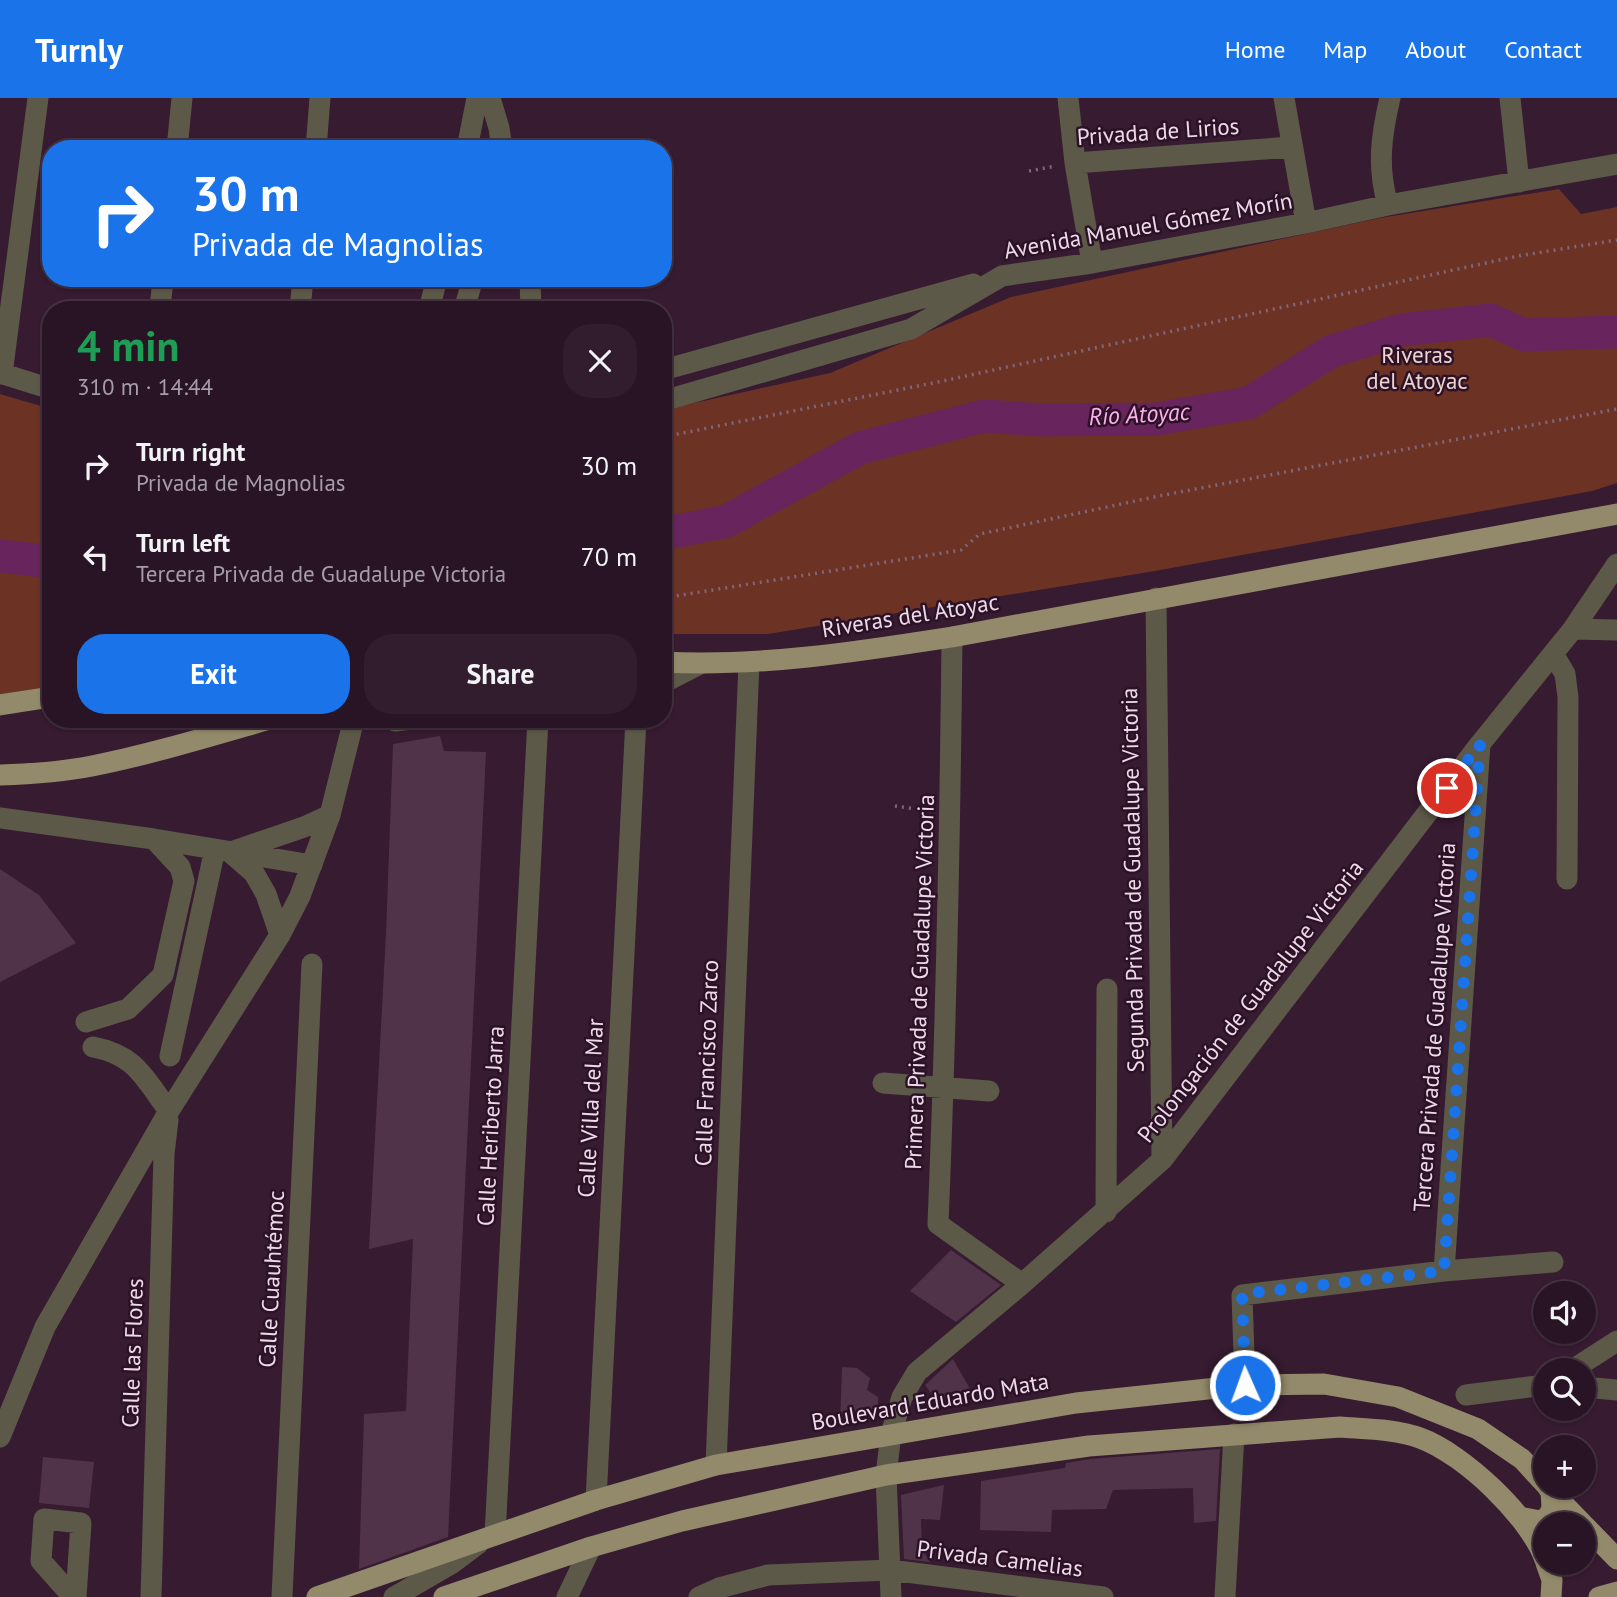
<!DOCTYPE html>
<html lang="en">
<head>
<meta charset="utf-8">
<style>
	:root { --surface:#291425; --page:#311d2d; --text:#f1f3f6; --muted:#a59ea7; --line:#453342; --accent:#1a73e8 }
	body { margin:0; font-family:"PT Sans",sans-serif; background:var(--page); color:var(--text); height:100vh; display:flex; flex-direction:column; font-size:26px; white-space:nowrap }
	* { box-sizing:border-box; margin:0 }
	p { font-size:23px; color:var(--muted) }
	.icon { flex:none; width:38px; height:38px; fill:none; stroke:currentColor; stroke-width:2; stroke-linecap:round; stroke-linejoin:round }
	.map { position:relative; flex:1; overflow:hidden }
	.sheet { position:absolute; left:42px; top:203px; width:630px; height:427px; display:flex; flex-direction:column; background:var(--surface); border-radius:28px; box-shadow:0 2px 5px #0004,0 0 0 2px var(--line) }
	.sheet>* { flex:none }
	.top-card { position:absolute; left:42px; top:42px; width:630px; height:147px; border-radius:28px; box-shadow:0 2px 5px #0004,0 0 0 2px var(--line); background:#1a73e8; color:#fff; overflow:hidden }
	.controls { position:absolute; left:1533px; top:1183px; display:grid; gap:14px }
	.controls a { display:grid; place-items:center; width:63px; height:63px; border-radius:50%; background:var(--surface); box-shadow:0 2px 5px #0004,0 0 0 2px var(--line); font-size:35px }
	.pin { position:absolute; display:grid; place-items:center; width:60px; height:60px; color:#fff; margin:-30px; border:4px solid #fff; border-radius:50%; box-shadow:0 2px 7px #0007 }
	.me { position:absolute; width:77px; margin:-38px; rotate:358deg; stroke-linejoin:round; filter:drop-shadow(0 0 5px #0008) }
	.turn { display:flex; align-items:center; gap:24px; height:147px; padding:0 35px; font-size:32px }
	.turn .icon { width:91px; height:91px; stroke-width:2.5 }
	.turn b { display:block; font-size:49px; line-height:60px }
	.round { display:grid; place-items:center; flex:none; width:74px; height:74px; border-radius:28px; background:var(--page) }
	.overview { display:flex; align-items:center; justify-content:space-between; height:119px; padding:0 35px }
	h1 { font-size:42px; font-weight:700; line-height:52px; color:#1e9e55 }
	.button { display:flex; gap:14px; margin-top:auto; padding:14px 35px }
	.button a { flex:1; height:80px; border-radius:28px; background:var(--accent); color:#fff; font-size:28px; font-weight:700; line-height:80px; text-align:center }
	.button a+a { background:var(--page); color:var(--text) }
	ul { padding:0; list-style:none }
	li { display:flex; align-items:center; gap:21px; height:91px; padding:0 35px }
	li div { flex:1 }
	li b { display:block; font-size:26px }
	li em { font-style:normal }
	header { display:flex; align-items:center; gap:42px; box-sizing:border-box; height:98px; padding:0 35px; background:var(--accent); color:#fff }
	header strong { font-size:33px }
	nav { display:flex; gap:38px; margin-inline-start:auto; font-size:24px }
	.map>svg:first-child { display:block }
</style>
</head>
<body>
<header>
<strong>Turnly</strong>
<nav><a>Home</a><a>Map</a><a>About</a><a>Contact</a></nav>
</header>
<div class="map">
<svg width="1617" height="1499" viewBox="0 0 1617 1499">
	<rect width="100%" height="100%" fill="#371b31"/>
	<path fill="#6c3325" d="M 1559,91 L 1581,116 L 1617,109 L 1617,385 L 1592,393 L 1155,473 L 768,536 L 663,536 L 663,312 L 830,275 L 1011,199 L 1380,120 Z
		M 0,296 L 51,311 L 51,597 L 0,605 Z"/>
	<g fill="none" stroke-linecap="round" stroke-linejoin="round">
		<path stroke="#68245c" stroke-width="33" d="M 663,436 L 727,423 L 860,350 L 984,318 L 1041,322 L 1157,321 L 1249,305 L 1332,253 L 1401,232 L 1491,222 L 1524,237 L 1617,234
			M 0,458 L 51,464"/>
	</g>
	<path fill="#503349" d="M 440,638 L 444,653 L 486,654 L 448,1439 L 359,1471 L 364,1316 L 406,1313 L 413,1141 L 369,1151 L 386,836 L 393,646 Z
		M 0,771 L 39,797 L 76,845 L 0,884 Z
		M 951,1152 L 1001,1187 L 956,1224 L 910,1193 Z
		M 953,1261 L 974,1298 L 938,1305 L 925,1287 Z
		M 842,1269 L 857,1270 L 870,1280 L 867,1292 L 878,1299 L 878,1320 L 840,1328 Z
		M 1220,1351 L 1216,1423 L 1194,1425 L 1193,1390 L 1113,1392 L 1106,1411 L 1052,1412 L 1051,1434 L 980,1432 L 981,1383 L 1065,1370 L 1066,1365 L 1090,1361 Z
		M 43,1359 L 94,1364 L 89,1410 L 39,1405 Z
		M 944,1387 L 940,1422 L 921,1421 L 922,1451 L 930,1464 L 904,1461 L 901,1397 Z"/>
	<g fill="none" stroke-linecap="round" stroke-linejoin="round">
		<path stroke="#7f6679" stroke-width="3.5" stroke-dasharray="2 5" stroke-linecap="butt" d="M 1029,73 L 1056,68
			M 663,339 L 943,283 L 1518,158 L 1617,142
			M 663,500 L 961,452 L 980,436 L 1159,398 L 1617,311
			M 895,708 L 931,713"/>
		<path stroke="#5c5949" stroke-width="21" d="M 490,0 L 499,30 L 502,51
			M 1068,0 L 1075,65 L 1092,165
			M 1284,0 L 1306,125
			M 1510,0 L 1519,84
			M 177,51 L 182,0
			M 316,51 L 320,0
			M 467,51 L 477,0
			M 1075,65 L 1291,49
			M 1388,107 C 1377,70 1381,38 1390,0
			M 530,180 L 531,212
			M 160,212 L 163,180
			M 300,212 L 303,180
			M 429,212 L 437,180
			M 464,212 L 473,180
			M 663,272 L 973,186
			M 0,275 L 51,291
			M 2,276 L 38,0
			M 663,303 L 911,231 L 1002,178 L 1092,165 L 1306,125 L 1388,107 L 1617,66
			M 1156,500 L 1162,1062
			M 1573,531 L 1617,532
			M 952,539 C 950,735 946,931 938,1126 L 1022,1186
			M 1554,557 L 1565,576 L 1568,599 L 1567,781
			M 663,585 L 700,566
			M 395,623 L 412,621
			M 0,720 L 154,741 L 312,767
			M 234,753 L 304,729 L 330,717
			M 230,754 L 254,775 L 266,796 L 280,837
			M 86,924 L 128,911 L 163,877 L 184,783 L 180,769 L 154,741
			M 93,949 C 136,957 144,980 169,1013
			M 170,958 L 215,751
			M 883,985 L 989,993
			M 1106,1114 L 1107,891
			M 1444,1173 L 1480,646
			M 1572,1272 L 1617,1243
			M 1245,1287 L 1242,1197 L 1444,1173 L 1553,1164
			M 1584,1289 L 1617,1292
			M 1466,1297 L 1545,1287
			M 0,1339 L 45,1229 L 169,1013 L 280,837 L 300,798 L 330,717 L 354,621
			M 716,1367 L 749,565
			M 596,1402 L 636,621
			M 495,1437 L 538,621
			M 73,1499 L 41,1463 L 44,1421 L 81,1425 L 76,1499
			M 151,1499 L 164,1056 L 168,1022
			M 282,1499 L 312,866
			M 394,1499 L 451,1466 L 479,1445
			M 567,1499 L 591,1449
			M 699,1499 L 719,1490 L 768,1477 L 890,1472 L 1103,1499
			M 891,1499 L 886,1377 L 891,1336 L 902,1299 L 917,1274 L 1022,1186 L 1162,1062 L 1480,646 L 1573,531 L 1617,466
			M 1225,1499 L 1234,1336"/>
		<path stroke="#928a6a" stroke-width="21" d="M 663,564 C 760,569 856,554 952,539 L 1617,416
			M 0,607 L 51,599
			M 0,677 C 31,676 62,674 92,668 C 152,656 211,638 270,621
			M 1548,1390 L 1583,1426
			M 1519,1419 L 1540,1423 L 1548,1419 L 1552,1410 L 1551,1393
			M 1584,1427 L 1617,1461
			M 1546,1465 L 1552,1482 L 1551,1499
			M 317,1499 L 596,1402 L 716,1367 L 1076,1305 L 1245,1287 L 1324,1286 L 1398,1299 L 1478,1331 L 1522,1361 L 1545,1386
			M 444,1499 L 591,1449 L 682,1423 L 886,1377 L 1089,1348 L 1340,1329 C 1366,1331 1395,1331 1420,1340 C 1464,1356 1530,1419 1545,1462
			M 1599,1499 L 1617,1494"/>
	</g>
	<g fill="none" stroke-linecap="round" stroke-linejoin="round">
		<path stroke="#1a73e8" stroke-width="12" stroke-dasharray="0 21.6" d="M 1245,1287 L 1242,1196 L 1444,1173 L 1480,646 L 1447,690"/>
	</g>
	<g text-anchor="middle" dominant-baseline="central" stroke-width="5" stroke-linejoin="round" paint-order="stroke">
		<g font-size="23" fill="#eddae8" stroke="#2c1227">
			<text transform="translate(1158 33) rotate(-4)">Privada de Lirios</text>
			<text transform="translate(1148 127) rotate(-10)">Avenida Manuel Gómez Morín</text>
			<text transform="translate(910 517) rotate(-9)">Riveras del Atoyac</text>
			<text transform="translate(1132 782) rotate(-91)">Segunda Privada de Guadalupe Victoria</text>
			<text transform="translate(919 884) rotate(-88)">Primera Privada de Guadalupe Victoria</text>
			<text transform="translate(1250 903) rotate(-52)">Prolongación de Guadalupe Victoria</text>
			<text transform="translate(1434 929) rotate(-86)">Tercera Privada de Guadalupe Victoria</text>
			<text transform="translate(706 965) rotate(-88)">Calle Francisco Zarco</text>
			<text transform="translate(590 1010) rotate(-87)">Calle Villa del Mar</text>
			<text transform="translate(490 1028) rotate(-87)">Calle Heriberto Jarra</text>
			<text transform="translate(271 1181) rotate(-87)">Calle Cuauhtémoc</text>
			<text transform="translate(132 1255) rotate(-88)">Calle las Flores</text>
			<text transform="translate(930 1303) rotate(-10)">Boulevard Eduardo Mata</text>
			<text transform="translate(1000 1460) rotate(7)">Privada Camelias</text>
		</g>
		<g font-size="23" fill="#eed4ce" stroke="#2c1227">
			<text x="1417" y="256">Riveras<tspan x="1417" dy="26">del Atoyac</tspan></text>
		</g>
		<g font-size="24" font-style="italic" fill="#fdadeb" stroke="#2c1227">
			<text transform="translate(1139 316) rotate(-3)">Río Atoyac</text>
		</g>
	</g>
</svg>
<div class="controls">
<a><svg class="icon" aria-label="sound" viewBox="0 0 24 24"><path d="M4 9h4l5-4v14l-5-4H4zM17 9q2 3 0 6"/></svg></a>
<a><svg class="icon" aria-label="search" viewBox="0 0 24 24"><circle cx="10" cy="10" r="6"/><path d="M15 15l6 6"/></svg></a>
<a>+</a>
<a>−</a>
</div>
<div class="pin" style="left:1447px;top:690px;background:#d93025"><svg class="icon" aria-label="arrive" viewBox="0 0 24 24"><path d="M6 21V4h12l-3 4 3 4H6"/></svg></div>
<svg class="me" style="left:1245px;top:1287px" viewBox="-20 -20 40 40"><circle r="17" fill="#1a73e8" stroke="#fff" stroke-width="3"/><path d="M0-11L8 9 0 5-8 9z" fill="#fff"/></svg>
<div class="top-card">
<div class="turn"><svg class="icon" aria-label="right" viewBox="0 0 24 24"><path d="M7 20v-9h11M14 6l5 5-5 5"/></svg><div><b>30 m</b>Privada de Magnolias</div></div>
</div>
<section class="sheet">
<div class="overview"><div><h1>4 min</h1><p>310 m · 14:44</p></div><a class="round"><svg class="icon" aria-label="close" viewBox="0 0 24 24"><path d="M6 6l12 12M18 6L6 18"/></svg></a></div>
<ul>
<li><svg class="icon" aria-label="right" viewBox="0 0 24 24"><path d="M7 20v-9h11M14 6l5 5-5 5"/></svg><div><b>Turn right</b><p>Privada de Magnolias</p></div><em>30 m</em></li>
<li><svg class="icon" aria-label="left" viewBox="0 0 24 24"><path d="M17 20v-9H6M10 6l-5 5 5 5"/></svg><div><b>Turn left</b><p>Tercera Privada de Guadalupe Victoria</p></div><em>70 m</em></li>
</ul>
<div class="button"><a>Exit</a><a>Share</a></div>
</section>
</div>
</body>
</html>
